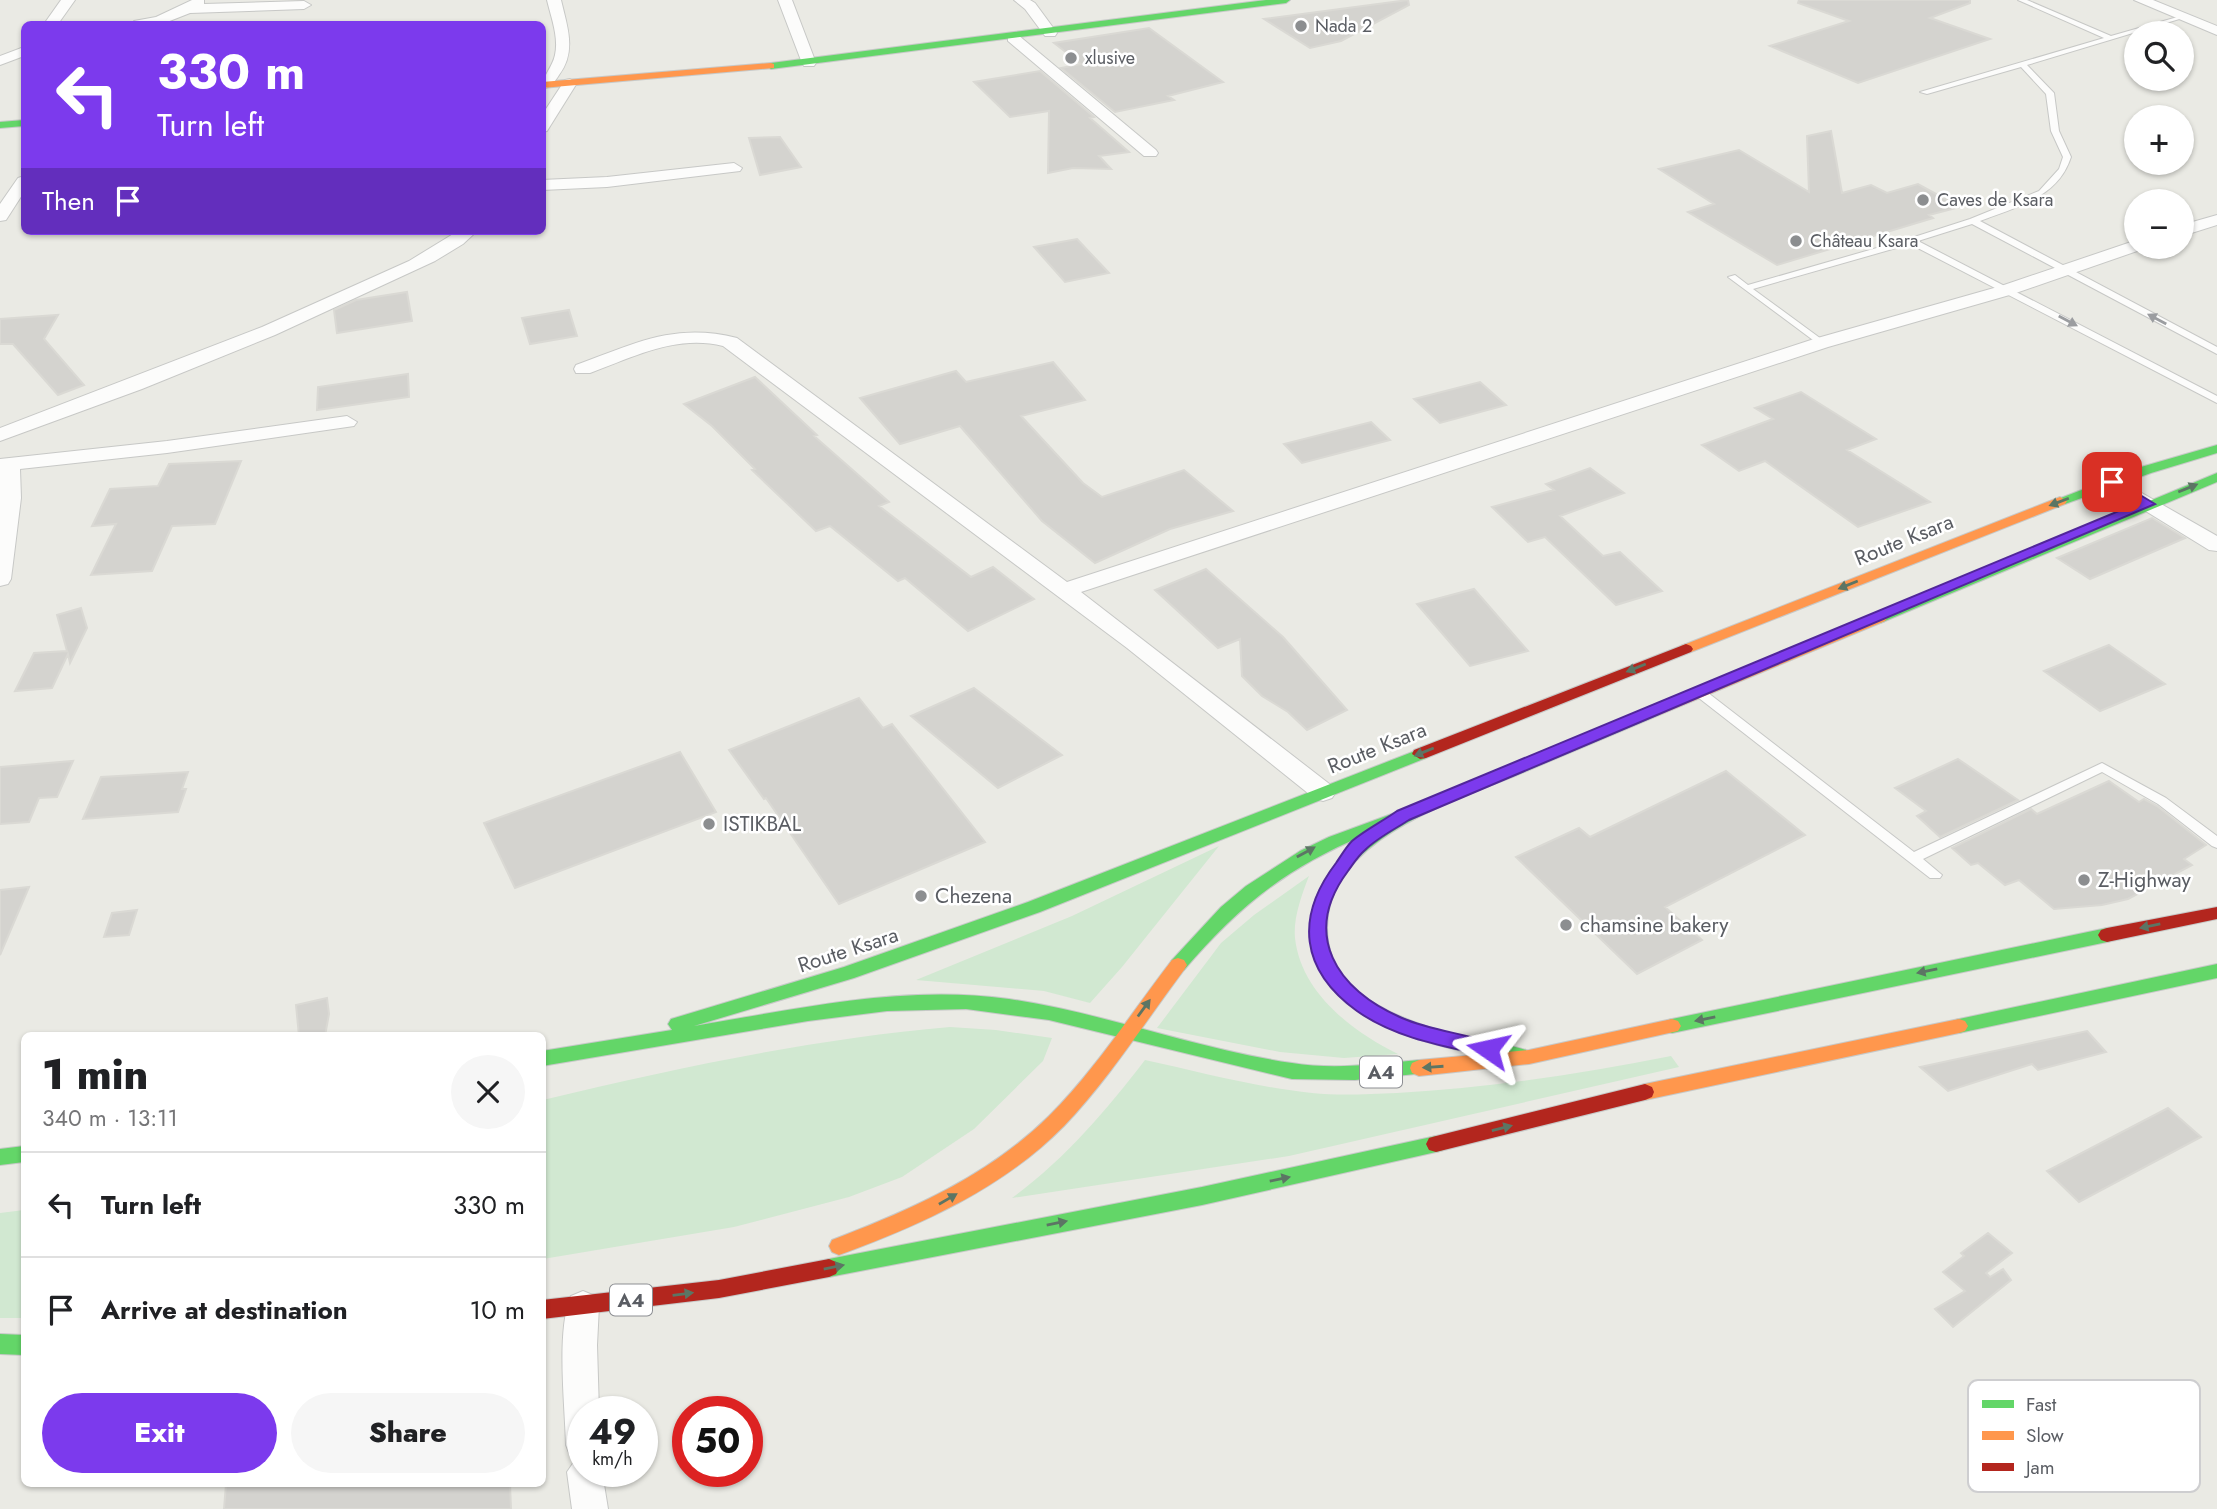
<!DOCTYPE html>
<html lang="en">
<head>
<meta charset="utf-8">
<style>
	:root { --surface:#fff; --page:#f6f6f6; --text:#202124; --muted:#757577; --line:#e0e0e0; --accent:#7c3aed }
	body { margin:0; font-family:Jost,sans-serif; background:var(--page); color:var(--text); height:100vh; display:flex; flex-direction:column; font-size:26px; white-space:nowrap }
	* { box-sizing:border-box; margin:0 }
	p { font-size:23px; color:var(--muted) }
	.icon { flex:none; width:38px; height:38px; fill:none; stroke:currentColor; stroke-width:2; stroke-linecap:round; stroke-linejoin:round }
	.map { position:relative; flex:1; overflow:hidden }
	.details { position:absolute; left:21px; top:1032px; width:525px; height:455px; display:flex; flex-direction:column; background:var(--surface); border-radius:10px; box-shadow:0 2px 5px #0004 }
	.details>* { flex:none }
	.guide { position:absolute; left:21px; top:21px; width:525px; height:214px; border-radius:10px; box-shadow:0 2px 5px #0004; background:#7c3aed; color:#fff; overflow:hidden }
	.buttons { position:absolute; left:2124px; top:21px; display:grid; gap:14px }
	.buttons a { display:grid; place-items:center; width:70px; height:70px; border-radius:50%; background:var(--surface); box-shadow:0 2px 5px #0004; font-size:35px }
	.speed { position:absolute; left:567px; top:1396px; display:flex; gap:14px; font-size:35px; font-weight:700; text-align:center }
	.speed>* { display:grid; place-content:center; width:91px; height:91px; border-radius:50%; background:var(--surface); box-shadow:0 2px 5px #0004; line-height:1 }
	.speed small { font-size:18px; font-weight:400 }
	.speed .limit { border:10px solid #d22; background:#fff; color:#111 }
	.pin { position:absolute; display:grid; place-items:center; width:60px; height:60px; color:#fff; margin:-30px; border-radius:14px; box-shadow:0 4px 10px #0006 }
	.me { position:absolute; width:77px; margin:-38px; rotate:281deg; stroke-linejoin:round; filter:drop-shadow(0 0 5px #0008) }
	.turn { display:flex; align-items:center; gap:24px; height:147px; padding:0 21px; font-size:32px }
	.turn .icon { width:91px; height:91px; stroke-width:2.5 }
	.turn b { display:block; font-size:49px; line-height:60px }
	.then { display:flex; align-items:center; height:66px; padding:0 21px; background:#0003; gap:14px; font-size:26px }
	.round { display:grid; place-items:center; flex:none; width:74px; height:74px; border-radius:37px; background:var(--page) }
	.summary { display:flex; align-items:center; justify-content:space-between; height:119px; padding:0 21px }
	h1 { font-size:42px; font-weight:800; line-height:52px }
	.button { display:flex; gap:14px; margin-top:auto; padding:14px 21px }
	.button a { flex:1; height:80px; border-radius:42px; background:var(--accent); color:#fff; font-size:28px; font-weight:800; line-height:80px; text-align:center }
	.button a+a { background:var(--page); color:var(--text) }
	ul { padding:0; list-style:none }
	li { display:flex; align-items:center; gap:21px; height:105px; padding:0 21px; border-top:2px solid var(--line) }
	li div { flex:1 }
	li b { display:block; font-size:26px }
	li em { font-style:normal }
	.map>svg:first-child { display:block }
</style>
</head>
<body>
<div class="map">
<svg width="2217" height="1509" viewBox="0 0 2217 1509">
	<rect width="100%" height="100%" fill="#eaeae4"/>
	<path fill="#d1e8d1" d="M 1219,846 L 1122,967 L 1090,1003 L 1044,991 L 916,980 L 1072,916 Z
		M 1309,876 C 1302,894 1293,918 1295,938 C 1301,993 1353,1032 1398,1054 L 1344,1058 L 1280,1052 L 1157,1028 L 1221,943 L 1254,915 Z
		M 950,1027 L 996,1030 L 1052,1038 L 1043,1061 L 974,1129 L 902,1177 L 849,1197 L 734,1227 L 543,1259 L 543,1100 C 677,1068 812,1039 950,1027 Z
		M 1671,1056 L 1679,1067 L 1289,1156 L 1012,1198 C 1065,1159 1105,1112 1145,1060 C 1200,1072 1255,1087 1312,1093 C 1340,1096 1369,1094 1397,1093 C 1489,1088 1581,1074 1671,1056 Z
		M 24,1210 L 24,1318 L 0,1318 L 0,1213 Z"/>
	<path fill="#d4d3cf" stroke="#dad9d4" stroke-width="2" d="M 1408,0 L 1409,5 L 1341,41 L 1310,48 L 1264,19 Z
		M 1799,0 L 1970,0 L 1970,3 L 1930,18 L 1990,39 L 1858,83 L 1770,46 L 1849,21 L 1798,3 Z
		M 1149,28 L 1223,82 L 1168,96 L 1174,100 L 1115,112 L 1061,68 L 1081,64 L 1054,43 Z
		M 1040,71 L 1094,117 L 1090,118 L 1129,152 L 1099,156 L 1111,169 L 1073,168 L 1048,173 L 1049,111 L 1010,117 L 974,82 Z
		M 1831,131 L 1842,193 L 1871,185 L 1887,193 L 1918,184 L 1960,207 L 1929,215 L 1933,218 L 1777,265 L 1688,212 L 1714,204 L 1659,169 L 1739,150 L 1809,192 L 1807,136 Z
		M 780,137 L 801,167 L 760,175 L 749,138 Z
		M 1077,239 L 1109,273 L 1065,282 L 1034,247 Z
		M 407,292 L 412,321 L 337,333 L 334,310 L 356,300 Z
		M 569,310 L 577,336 L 530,344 L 522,318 Z
		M 58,315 L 44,339 L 84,385 L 58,395 L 13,344 L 0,344 L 0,319 Z
		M 1053,362 L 1085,400 L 1021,416 L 1083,483 L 1102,497 L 1184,470 L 1233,511 L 1170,529 L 1095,563 L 1042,521 L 960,426 L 900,444 L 860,398 L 956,371 L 966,382 Z
		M 408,374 L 409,397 L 317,410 L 318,387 Z
		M 755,377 L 817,435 L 814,436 L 889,502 L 879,506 L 971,577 L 993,567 L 1034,599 L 968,631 L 905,578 L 898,581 L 830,526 L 816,531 L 752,470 L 755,469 L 712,426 L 684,404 Z
		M 1480,382 L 1506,405 L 1440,423 L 1414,399 Z
		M 1801,392 L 1876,439 L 1847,450 L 1930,502 L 1858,527 L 1765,461 L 1739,471 L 1702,445 L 1773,419 L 1755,408 Z
		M 1371,422 L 1390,440 L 1302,463 L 1284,444 Z
		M 241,461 L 215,524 L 172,526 L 152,571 L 91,575 L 116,524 L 92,526 L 110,489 L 158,486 L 169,464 Z
		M 1590,468 L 1624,493 L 1560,516 L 1603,556 L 1620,552 L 1662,591 L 1616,605 L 1545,537 L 1528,542 L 1492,507 L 1554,490 L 1546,484 Z
		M 2152,518 L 2185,538 L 2090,579 L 2057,558 Z
		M 1206,569 L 1283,637 L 1347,710 L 1307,730 L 1288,712 L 1262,696 L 1242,676 L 1240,639 L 1218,648 L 1155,590 Z
		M 1474,589 L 1528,651 L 1470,666 L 1417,604 Z
		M 81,608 L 87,628 L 70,663 L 68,654 L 52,688 L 15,691 L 34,653 L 67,651 L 57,615 Z
		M 2109,645 L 2165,684 L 2100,711 L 2044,671 Z
		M 974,688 L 1062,755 L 998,788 L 911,716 Z
		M 859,698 L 883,728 L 892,724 L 985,842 L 839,904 L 766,798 L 764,799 L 729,750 Z
		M 680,752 L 716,812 L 515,888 L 484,823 Z
		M 1958,759 L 2018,800 L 1940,837 L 1917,816 L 1926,811 L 1895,788 Z
		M 73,761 L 57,797 L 39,798 L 29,822 L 0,824 L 0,767 Z
		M 1726,771 L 1805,835 L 1665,907 L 1702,940 L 1637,974 L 1516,857 L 1579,828 L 1590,837 Z
		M 188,772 L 182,789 L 186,789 L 178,812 L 83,819 L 101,777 Z
		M 2109,781 L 2139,802 L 2144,799 L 2157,806 L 2206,845 L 2184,859 L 2192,865 L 2128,899 L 2102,905 L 2054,909 L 2019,880 L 2005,885 L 1978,863 L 1971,865 L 1952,848 L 2031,809 L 2037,814 Z
		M 29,887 L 0,955 L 0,890 Z
		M 137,910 L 129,935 L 104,937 L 112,913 Z
		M 327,998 L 329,1014 L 325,1036 L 299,1036 L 296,1005 Z
		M 2087,1031 L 2106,1052 L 2038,1070 L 2032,1064 L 1948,1091 L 1920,1067 Z
		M 2168,1108 L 2201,1137 L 2079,1202 L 2047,1171 Z
		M 1988,1233 L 2012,1253 L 1986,1273 L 1990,1277 L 2003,1269 L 2011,1280 L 1953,1327 L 1935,1309 L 1965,1291 L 1943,1272 L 1964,1256 L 1961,1253 Z
		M 226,1484 L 510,1484 L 511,1509 L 224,1509 Z"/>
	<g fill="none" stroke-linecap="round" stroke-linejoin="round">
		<g stroke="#c7c8c6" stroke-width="2">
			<path id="lane" d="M 2018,0 L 2027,0 L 2111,36 L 2181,16 L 2186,17 L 2027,65 L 2054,93 L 2059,131 L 2071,157 C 2058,198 2016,207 1980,221 L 2217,347 L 2217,354 L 1972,224 L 1918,241 L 2217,396 L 2217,403 L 1910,244 L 1753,289 L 1824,341 L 1826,343 L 1821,346 L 1728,277 L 1735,275 L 1748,285 L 1908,239 L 1970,219 L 2039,191 L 2059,169 L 2063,157 L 2051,131 L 2046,94 L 2021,67 L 1927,94 L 1920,92 L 2104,38 Z
				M 1699,688 L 1703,689 L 1914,852 L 2102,763 L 2166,798 L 2217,836 L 2217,848 L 2212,846 L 2158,804 L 2102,772 L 1923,859 L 1942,875 L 1940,878 L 1930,878 L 1695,695 L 1693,692 L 1695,689 Z"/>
		</g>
		<g stroke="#c7c8c6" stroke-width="2">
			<path id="street" d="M 61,0 L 75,0 L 58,24 L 44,24 Z
				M 192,0 L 204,0 L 204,4 L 304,1 L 311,5 L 304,9 L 190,13 L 162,24 L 132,24 L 134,21 L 156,17 Z
				M 547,0 L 561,0 C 567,26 577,51 559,75 C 555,82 550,87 543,89 C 542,75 552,69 555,55 C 559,37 551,17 547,0 Z
				M 778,0 L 792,0 L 816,63 L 814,66 L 804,66 L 802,63 Z
				M 1014,0 L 1030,0 L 1035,3 L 1057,33 L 1055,36 L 1045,36 L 1025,9 Z
				M 2134,0 L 2153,0 L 2217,26 L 2217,35 Z
				M 1013,34 L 1018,35 L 1156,150 L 1158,153 L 1156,156 L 1144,156 L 1008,41 L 1008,35 Z
				M 24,47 L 24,56 L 0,65 L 0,56 Z
				M 570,79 L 577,83 L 547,131 L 542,132 L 542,115 L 565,80 Z
				M 734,163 L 742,168 L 740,171 L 607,187 L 542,190 L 542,180 L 607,177 Z
				M 24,176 L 24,192 L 6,220 L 0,221 L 0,204 L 18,178 Z
				M 2217,215 L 2217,225 L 2182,236 L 2182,225 Z
				M 458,231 L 477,231 L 463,244 L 435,261 L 275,335 L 142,389 L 0,441 L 0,428 L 262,327 L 409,261 Z
				M 2137,240 L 2137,247 L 2144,247 L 2143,249 L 2013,294 L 1828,347 L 1081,592 L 1332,786 L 1336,792 L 1332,798 L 1323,801 L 1314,798 L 1127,648 L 723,346 C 677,334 633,357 590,373 L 576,373 L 574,369 L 576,365 C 634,344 674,322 737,338 L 1067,582 L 1814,339 L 2001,286 Z
				M 347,416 L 357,422 L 354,426 L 167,453 L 20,469 L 21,498 L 11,579 L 8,584 L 0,586 L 0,459 L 167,441 Z
				M 2112,476 L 2217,536 L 2217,551 L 2209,550 L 2105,486 L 2102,482 L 2105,478 Z
				M 583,1291 L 595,1296 L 599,1306 L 597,1345 L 599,1412 L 583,1412 L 583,1472 L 602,1472 L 608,1509 L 572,1509 L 567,1472 L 576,1459 L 571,1457 L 566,1445 C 565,1405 556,1330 571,1296 Z"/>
		</g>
		<g stroke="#c7c9c8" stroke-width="2">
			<path id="fast" d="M 1266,0 L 1290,0 L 1286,3 L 771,69 L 766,66 L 771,63 Z
				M 24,120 L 24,126 L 0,128 L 0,122 Z
				M 2217,445 L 2217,453 L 2151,473 L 2065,504 L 2055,504 L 2053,501 L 2141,467 Z
				M 2217,473 L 2217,482 L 1885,621 L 1880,623 L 1873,618 L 1875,615 Z
				M 1654,706 L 1659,707 L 1662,711 L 1659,715 C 1612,735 1564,755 1517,775 C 1449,803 1314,844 1328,941 C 1332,968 1350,989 1374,1003 C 1406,1022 1442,1032 1479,1040 C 1494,1043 1511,1045 1526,1050 L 1528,1055 L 1526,1060 L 1519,1062 C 1448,1049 1323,1030 1311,941 C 1305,898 1332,863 1363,836 C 1287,867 1237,908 1184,970 L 1178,972 L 1172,970 L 1169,965 L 1172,960 L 1221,907 L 1246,886 L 1300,851 L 1329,837 L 1397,812 Z
				M 1420,749 L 1428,754 L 1426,758 L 1040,912 L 854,978 L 694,1026 C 798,1009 903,984 1009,999 C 1105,1013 1196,1049 1292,1063 C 1334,1070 1377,1064 1419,1060 L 1426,1063 L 1428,1068 L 1426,1073 L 1355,1080 L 1292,1079 L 1049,1020 L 966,1009 L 887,1011 L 808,1021 L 542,1066 L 542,1051 L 672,1030 L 668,1024 L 671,1019 L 844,967 L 1028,902 Z
				M 2107,928 L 2113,930 L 2116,935 L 2113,940 L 2107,942 L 1672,1033 L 1666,1031 L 1663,1026 L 1666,1021 L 1672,1019 Z
				M 2217,964 L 2217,978 L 1959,1033 L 1953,1031 L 1950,1026 L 1953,1021 L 1959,1019 Z
				M 1436,1136 L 1443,1138 L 1446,1144 L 1443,1150 L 1436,1152 L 1202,1205 L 829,1277 L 822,1274 L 819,1268 L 822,1262 L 829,1259 L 1202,1187 Z
				M 24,1146 L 24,1162 L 0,1165 L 0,1149 Z
				M 0,1334 L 24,1335 L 24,1355 L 0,1354 Z"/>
		</g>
		<g stroke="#c7c9c8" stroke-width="2">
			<path id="slow" d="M 771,63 L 774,64 L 774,68 L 542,88 L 542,82 Z
				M 2060,497 L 2067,501 L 2065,504 L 1691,652 L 1681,652 L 1679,649 L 1681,646 Z
				M 1880,613 L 1887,618 L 1885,621 L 1659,715 L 1649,715 L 1646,711 L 1649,707 Z
				M 1178,958 L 1184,960 L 1187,965 L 1184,970 C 1145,1022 1109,1079 1064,1126 C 1002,1189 920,1225 839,1255 L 832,1252 L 829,1246 L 832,1240 C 911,1210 988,1176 1049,1116 C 1096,1069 1132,1012 1172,960 Z
				M 1672,1019 L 1678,1021 L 1681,1026 L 1678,1031 L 1529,1064 L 1419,1076 L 1412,1073 L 1410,1068 L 1412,1063 L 1419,1060 L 1529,1050 Z
				M 1959,1019 L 1965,1021 L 1968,1026 L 1965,1031 L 1959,1033 L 1645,1100 L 1638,1097 L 1636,1092 L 1638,1087 L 1645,1084 Z"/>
		</g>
		<g stroke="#c7c9c8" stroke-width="2">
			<path id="jam" d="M 1686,644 L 1691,646 L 1693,649 L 1691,652 L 1426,758 L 1420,759 L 1412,754 L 1414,750 Z
				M 2217,907 L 2217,919 L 2107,942 L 2101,940 L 2098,935 L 2101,930 L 2107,928 Z
				M 1645,1084 L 1652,1087 L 1654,1092 L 1652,1097 L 1645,1100 L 1436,1152 L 1429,1150 L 1426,1144 L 1429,1138 L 1436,1136 Z
				M 829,1259 L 836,1262 L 839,1268 L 836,1274 L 829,1277 L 719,1298 L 542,1319 L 542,1300 L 719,1280 Z"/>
		</g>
		<use href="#lane" fill="#fcfcfb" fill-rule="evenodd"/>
		<use href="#street" fill="#fcfcfb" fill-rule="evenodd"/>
		<use href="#fast" fill="#63d668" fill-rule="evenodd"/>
		<use href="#slow" fill="#ff974d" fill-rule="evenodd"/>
		<use href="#jam" fill="#b3261e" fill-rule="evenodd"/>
	</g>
	<defs><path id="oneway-solid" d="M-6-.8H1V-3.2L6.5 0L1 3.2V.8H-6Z" transform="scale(1.75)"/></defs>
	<g fill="#9b9da0">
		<use href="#oneway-solid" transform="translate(2157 319) rotate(-152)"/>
		<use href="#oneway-solid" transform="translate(2068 321) rotate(28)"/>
	</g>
	<g fill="#5c7564">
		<use href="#oneway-solid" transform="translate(2188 488) rotate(-22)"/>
		<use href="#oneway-solid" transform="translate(2059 502) rotate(159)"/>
		<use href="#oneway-solid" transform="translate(1848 585) rotate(158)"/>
		<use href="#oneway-solid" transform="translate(1636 668) rotate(158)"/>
		<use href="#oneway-solid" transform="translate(1424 752) rotate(158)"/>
		<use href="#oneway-solid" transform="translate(1306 852) rotate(-29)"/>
		<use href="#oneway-solid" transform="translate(2150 926) rotate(169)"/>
		<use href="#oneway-solid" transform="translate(1927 971) rotate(168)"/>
		<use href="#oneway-solid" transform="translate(1144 1008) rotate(-54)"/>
		<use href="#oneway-solid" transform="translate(1705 1019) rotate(168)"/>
		<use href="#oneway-solid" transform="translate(1433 1067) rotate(176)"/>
		<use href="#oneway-solid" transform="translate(1502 1128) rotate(-14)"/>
		<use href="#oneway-solid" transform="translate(1280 1179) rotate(-12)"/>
		<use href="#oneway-solid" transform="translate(948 1199) rotate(-30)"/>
		<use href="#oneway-solid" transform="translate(1057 1223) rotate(-11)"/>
		<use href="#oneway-solid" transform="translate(834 1267) rotate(-11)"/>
		<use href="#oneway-solid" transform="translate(683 1294) rotate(-7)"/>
	</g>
	<path fill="#7c3aed" stroke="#51269a" stroke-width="2" d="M 2112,478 L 2155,504 L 1409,820 C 1395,829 1377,838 1365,850 C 1358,856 1353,864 1348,871 C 1301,934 1336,990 1402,1018 C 1432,1031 1464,1033 1495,1044 L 1497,1049 L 1495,1054 L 1488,1056 C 1443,1046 1395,1038 1357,1011 C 1300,970 1295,917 1336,863 C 1341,856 1346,847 1352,841 C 1365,830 1383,821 1397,811 L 2138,503 L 2108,485 L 2108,479 Z"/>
	<g fill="#8c8e90" stroke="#fff" stroke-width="2.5">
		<circle cx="1301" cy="26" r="7"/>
		<circle cx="1071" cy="58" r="7"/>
		<circle cx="1923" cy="200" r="7"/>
		<circle cx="1796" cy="241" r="7"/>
		<circle cx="709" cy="824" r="7"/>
		<circle cx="2084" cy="880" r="7"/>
		<circle cx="921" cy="896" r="7"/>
		<circle cx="1566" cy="925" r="7"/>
	</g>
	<g text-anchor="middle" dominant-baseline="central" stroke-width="5" stroke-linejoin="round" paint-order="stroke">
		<g font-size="18" fill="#5a5d63" stroke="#fff" text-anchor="start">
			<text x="1315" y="26">Nada 2</text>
			<text x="1085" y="58">xlusive</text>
			<text x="1937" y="200">Caves de Ksara</text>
			<text x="1810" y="241">Château Ksara</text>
		</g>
		<g fill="#fff" stroke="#8c8e92" stroke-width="2">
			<rect x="1360" y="1056.5" width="42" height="31" rx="5"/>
			<rect x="610" y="1284.5" width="42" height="31" rx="5"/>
		</g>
		<g font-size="19" font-weight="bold" fill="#5a5d63">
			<text x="1381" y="1072">A4</text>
			<text x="631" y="1300">A4</text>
		</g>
		<g font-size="21" fill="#5a5d63" stroke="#fff">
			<text transform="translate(1904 540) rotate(-22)">Route Ksara</text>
			<text transform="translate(1377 748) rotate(-22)">Route Ksara</text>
			<text transform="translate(848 950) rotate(-18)">Route Ksara</text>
		</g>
		<g font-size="21" fill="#5a5d63" stroke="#fff" text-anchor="start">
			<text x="723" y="824">ISTIKBAL</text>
			<text x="2098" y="880">Z-Highway</text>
			<text x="935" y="896">Chezena</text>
			<text x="1580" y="925">chamsine bakery</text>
		</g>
	</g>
	<rect x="1968" y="1380" width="232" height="112" rx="10" fill="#fff" stroke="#ceced0" stroke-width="2"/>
	<rect x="1982" y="1400" width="32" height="8" fill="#63d668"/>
	<rect x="1982" y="1431" width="32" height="9" fill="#ff974d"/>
	<rect x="1982" y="1463" width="32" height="8" fill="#b3261e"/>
	<g font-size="19" fill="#5a5d63">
		<text x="2026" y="1411">Fast</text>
		<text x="2026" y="1442">Slow</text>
		<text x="2026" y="1474">Jam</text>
	</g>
</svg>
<div class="buttons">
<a><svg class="icon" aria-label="search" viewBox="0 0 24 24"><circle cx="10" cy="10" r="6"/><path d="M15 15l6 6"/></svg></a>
<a>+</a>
<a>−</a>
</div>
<div class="speed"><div>49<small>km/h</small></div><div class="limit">50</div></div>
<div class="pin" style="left:2112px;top:482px;background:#d93025"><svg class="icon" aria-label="arrive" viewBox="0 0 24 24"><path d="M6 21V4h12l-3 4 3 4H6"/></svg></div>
<svg class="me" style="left:1488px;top:1049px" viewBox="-20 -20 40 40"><path d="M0-17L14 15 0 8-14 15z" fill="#7c3aed" stroke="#fff" stroke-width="4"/></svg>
<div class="guide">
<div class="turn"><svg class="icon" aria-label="left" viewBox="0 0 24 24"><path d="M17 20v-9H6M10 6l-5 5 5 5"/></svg><div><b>330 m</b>Turn left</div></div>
<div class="then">Then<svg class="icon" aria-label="arrive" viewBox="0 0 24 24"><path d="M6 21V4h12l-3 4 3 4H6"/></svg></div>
</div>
<section class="details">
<div class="summary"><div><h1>1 min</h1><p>340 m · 13:11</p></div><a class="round"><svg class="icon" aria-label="close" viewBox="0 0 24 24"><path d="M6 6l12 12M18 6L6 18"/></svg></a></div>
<ul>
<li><svg class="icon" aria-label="left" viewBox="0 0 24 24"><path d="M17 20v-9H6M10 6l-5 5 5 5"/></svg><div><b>Turn left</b></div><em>330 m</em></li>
<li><svg class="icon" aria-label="arrive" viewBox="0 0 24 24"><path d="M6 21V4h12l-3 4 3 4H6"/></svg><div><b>Arrive at destination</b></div><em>10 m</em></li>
</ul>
<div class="button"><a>Exit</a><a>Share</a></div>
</section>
</div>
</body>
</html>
